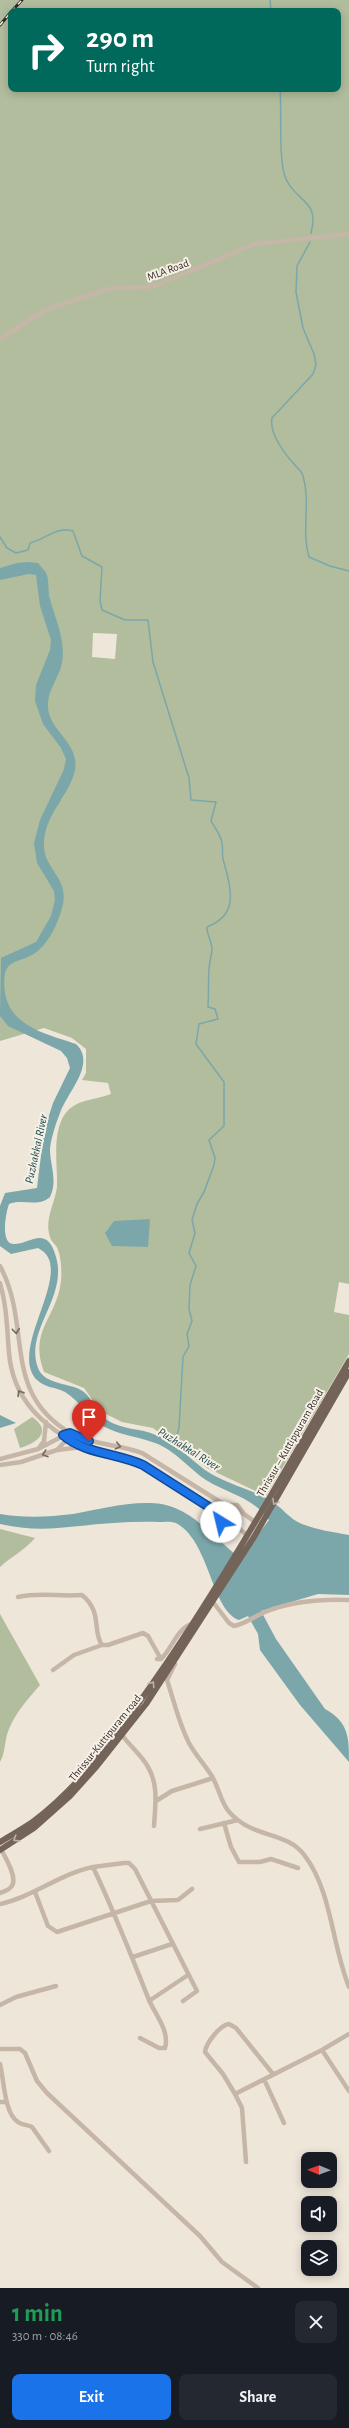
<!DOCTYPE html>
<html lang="en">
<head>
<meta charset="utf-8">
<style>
	:root { --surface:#171b24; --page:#242831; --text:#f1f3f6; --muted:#9ea1a6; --accent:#1a73e8 }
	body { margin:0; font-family:"Alegreya Sans",sans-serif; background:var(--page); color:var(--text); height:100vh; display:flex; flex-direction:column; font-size:15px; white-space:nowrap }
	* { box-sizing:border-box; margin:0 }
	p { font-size:13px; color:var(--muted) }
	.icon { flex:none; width:22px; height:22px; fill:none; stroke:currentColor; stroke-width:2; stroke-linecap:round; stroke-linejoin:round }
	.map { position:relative; height:2288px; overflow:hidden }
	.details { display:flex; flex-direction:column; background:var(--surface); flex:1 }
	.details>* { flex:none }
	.hud { position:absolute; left:8px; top:8px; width:333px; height:84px; border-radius:8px; box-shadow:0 2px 10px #0003; background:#00695c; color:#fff; overflow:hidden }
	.needle { width:26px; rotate:271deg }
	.controls { position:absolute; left:301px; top:2152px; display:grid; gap:8px }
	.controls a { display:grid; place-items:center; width:36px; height:36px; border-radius:8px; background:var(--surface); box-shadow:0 2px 10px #0003; font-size:20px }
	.pin { position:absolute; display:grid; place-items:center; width:34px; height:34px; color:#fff; margin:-41px -17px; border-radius:50% 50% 50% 0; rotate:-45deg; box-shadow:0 0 4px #0007 }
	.pin .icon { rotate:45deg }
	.me { position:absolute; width:44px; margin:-22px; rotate:324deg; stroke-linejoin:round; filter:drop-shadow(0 0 3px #0008) }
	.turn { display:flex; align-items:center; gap:14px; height:84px; padding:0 12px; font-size:18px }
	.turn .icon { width:52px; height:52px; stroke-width:2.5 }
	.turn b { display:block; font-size:28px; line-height:34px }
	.round { display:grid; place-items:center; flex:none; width:42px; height:42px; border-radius:8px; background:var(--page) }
	.overview { display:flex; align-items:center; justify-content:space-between; height:68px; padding:0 12px }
	h1 { font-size:24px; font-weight:600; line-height:30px; color:#1e9e55 }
	.action { display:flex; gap:8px; margin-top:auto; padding:8px 12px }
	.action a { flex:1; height:46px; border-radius:8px; background:var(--accent); color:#fff; font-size:16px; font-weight:600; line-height:46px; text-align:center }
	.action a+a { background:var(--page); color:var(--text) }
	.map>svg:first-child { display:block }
</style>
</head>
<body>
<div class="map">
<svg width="349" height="2288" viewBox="0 0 349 2288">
	<rect width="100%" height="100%" fill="#efe6da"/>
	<path fill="#b1bd9c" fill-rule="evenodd" d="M 0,0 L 349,0 L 349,1284 L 339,1282 L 334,1312 L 349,1315 L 349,1354 L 266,1496 L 207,1468 L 153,1428 L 122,1422 L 100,1411 L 84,1388 L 44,1372 C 28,1330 58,1317 61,1280 C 62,1272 61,1257 58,1250 C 57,1245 51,1242 50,1237 C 44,1220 55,1203 57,1187 C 58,1161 48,1116 79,1103 C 89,1099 101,1098 111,1094 L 108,1083 L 82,1080 L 86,1073 L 86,1049 L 72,1038 L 44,1028 L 0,1041 ZM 11,11 L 338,11 L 338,89 L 11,89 ZM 93,633 L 117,634 L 115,659 L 92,657 Z
		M 32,1417 C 53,1431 37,1443 20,1448 L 14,1429 Z
		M 0,1529 L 35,1538 C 25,1550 12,1556 0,1567 Z
		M 0,1614 L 40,1685 C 28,1699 16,1712 9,1729 C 4,1740 6,1752 0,1762 Z"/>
	<path fill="#7ba7aa" d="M 28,562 L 38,563 C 41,567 45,570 47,575 C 49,582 48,589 49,596 C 55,619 66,639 62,663 C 59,678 47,691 48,706 C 48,731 80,742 75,770 C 70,795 46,812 44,842 C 42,870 71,877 62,908 C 58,923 50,940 39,950 C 20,967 0,953 5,993 C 11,1027 47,1034 76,1044 C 97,1064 67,1092 60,1113 C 56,1123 51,1138 50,1149 C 50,1166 58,1180 50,1197 C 38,1208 22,1198 9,1204 C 6,1212 0,1243 13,1244 C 29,1245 47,1223 56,1257 C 68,1298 24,1330 38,1368 C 45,1386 71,1382 84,1392 C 93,1399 95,1413 107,1420 C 122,1430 140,1428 156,1435 C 175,1442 189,1458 205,1470 C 225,1484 250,1488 271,1501 C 282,1507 289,1519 302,1524 C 317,1530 333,1532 349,1535 L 349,1595 L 318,1594 L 261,1611 L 276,1639 L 325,1709 C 349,1722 349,1738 349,1762 L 300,1705 L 260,1650 L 258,1634 L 248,1616 L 239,1620 C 211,1610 210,1541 176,1523 C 171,1521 163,1522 158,1522 C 124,1521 91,1525 58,1528 C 38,1530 19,1528 0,1524 L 0,1514 C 23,1518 49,1517 73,1514 C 102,1509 147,1496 175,1508 C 200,1518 219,1542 240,1558 L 269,1520 C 251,1496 230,1495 206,1480 C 188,1468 173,1448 152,1442 C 136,1436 119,1435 103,1426 C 88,1418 80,1401 65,1392 C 56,1387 45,1388 37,1380 C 6,1349 79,1268 38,1248 L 11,1254 L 0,1246 L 0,1206 L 5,1193 L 37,1188 L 44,1131 L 53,1103 L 70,1068 L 67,1058 L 61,1051 L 8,1026 L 0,1016 L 1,958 L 36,942 L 51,916 L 55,900 L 54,891 L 37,863 L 34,843 L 40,820 L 64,769 L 66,759 L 61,748 L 43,724 L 35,701 L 36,685 L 50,650 L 51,640 L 40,606 L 36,575 L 29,574 L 0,580 L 0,568 L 17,563 Z
		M 150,1219 L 148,1247 L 112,1246 L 105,1233 L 114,1221 Z
		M 0,1415 L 16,1423 L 0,1428 Z"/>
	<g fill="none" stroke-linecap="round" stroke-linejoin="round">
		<path stroke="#7ba7aa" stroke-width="1.5" d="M 270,0 L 271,11
			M 280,89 C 282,111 278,162 286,179 C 297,203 320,200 311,233
			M 310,242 L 297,266 L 296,292 L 303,328 L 314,354 L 316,365 L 313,374 L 272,418 C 269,433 284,453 294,464 C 297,468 302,471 303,476 C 311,502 301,531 309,557 L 330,566 L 349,571
			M 0,537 L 7,548 L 16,553 L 28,550 L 30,543 C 44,540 57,526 73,531 L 82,556 L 102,567 L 100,601 L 102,610 L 125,620 L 148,620 L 153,662 L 189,778 L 191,800 L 216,802 L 211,821 C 215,828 221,835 222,843 C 223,848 222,854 223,859 C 230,886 241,914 207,927 C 207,935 211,940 212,948 C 212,955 209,963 209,970 C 208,982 209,993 208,1005 L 208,1007 L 215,1009 L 218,1019 L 199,1024 L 196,1044 L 224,1082 L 224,1126 L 209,1140 L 215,1158 L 214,1165 L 204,1192 L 197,1204 L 192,1220 L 195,1233 L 189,1253 L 196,1266 L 190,1285 L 189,1309 L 192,1321 L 187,1334 L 189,1346 L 183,1357 L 179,1428 L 174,1445"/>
		<path stroke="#c6b6a7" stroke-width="4.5" d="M 0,339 L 40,313 L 53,307 L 112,288 L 146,287 L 157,285 L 254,244 L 349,234
			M 0,1266 C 33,1327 0,1393 72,1434 C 93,1445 119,1444 142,1453 L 225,1505 L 237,1505 L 244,1514 L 255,1522
			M 0,1283 C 7,1307 7,1329 9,1353 C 13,1400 43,1426 82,1447
			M 38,1449 L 65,1435
			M 57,1450 L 69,1437
			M 0,1459 L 38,1449 L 44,1441 L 46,1422
			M 0,1465 L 21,1462 L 57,1450 L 82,1447 L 130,1459 L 143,1465 L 220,1514 L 221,1522 L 225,1526 L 237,1527 L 247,1535
			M 18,1597 C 41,1592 59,1597 82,1595 C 103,1612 92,1632 102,1645 L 108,1645 L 143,1633 L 148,1636 L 161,1659 L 157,1659
			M 213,1602 L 229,1623 L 234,1626 C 245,1624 255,1616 265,1612 C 292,1601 321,1599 349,1600
			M 161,1659 C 172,1649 177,1628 192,1624
			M 175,1664 L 167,1680 C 174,1701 179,1724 189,1743 C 196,1756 206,1766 213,1778 C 223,1798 221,1809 242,1823 C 262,1837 289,1834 305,1856 C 332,1892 332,1946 349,1987
			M 53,1670 L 74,1655 L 102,1645
			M 122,1735 C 130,1746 142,1756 148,1767 C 159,1785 155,1807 154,1826
			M 156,1801 L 172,1791 L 213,1778
			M 224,1823 L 231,1847 L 239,1862 L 260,1862 L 271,1859 L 298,1868
			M 200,1829 L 238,1820
			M 93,1867 L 124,1863 L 129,1863 L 135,1869 L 197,1991 L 183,2001
			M 35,1892 L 48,1926 L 57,1932 L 151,1901 L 178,1900 L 192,1889
			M 0,1893 C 3,1892 9,1890 11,1887 C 19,1879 5,1857 1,1849
			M 0,1904 C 33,1897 59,1874 93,1867 C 114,1911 131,1955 149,2000 C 155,2014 170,2031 165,2048 L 159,2048 L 140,2038
			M 133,1957 L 172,1944
			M 149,2001 L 188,1975
			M 0,2005 L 16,1997 L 56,1986
			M 0,2049 L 20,2049 L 25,2053 L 37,2081 L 47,2093 L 200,2236 L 222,2262 L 258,2288
			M 322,2050 L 349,2034
			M 0,2064 C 4,2078 4,2114 18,2122 C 22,2125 28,2125 32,2127 L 49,2151
			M 264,2079 L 284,2123
			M 235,2094 L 223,2074 L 205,2052 C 206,2043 220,2025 229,2024 L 236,2028 L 273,2074
			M 0,2102 L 6,2102
			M 246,2162 L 242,2108 L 235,2094 L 322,2050 L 349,2091"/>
		<path stroke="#746359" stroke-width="6" d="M 0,1842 C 11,1835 23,1829 34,1821 C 89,1779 127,1720 166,1664 C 232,1567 289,1463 349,1361
			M 0,1850 L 34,1828 L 70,1796 L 97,1766 L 146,1704 L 254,1537 L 349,1372"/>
		<g stroke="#332b27" stroke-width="3">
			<path id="rail" d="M 12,11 L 22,0
				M 0,25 L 11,12"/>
		</g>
		<use href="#rail" stroke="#f7f0e6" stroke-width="1.5" stroke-dasharray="4.5" stroke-linecap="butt"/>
	</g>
	<defs><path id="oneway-chevron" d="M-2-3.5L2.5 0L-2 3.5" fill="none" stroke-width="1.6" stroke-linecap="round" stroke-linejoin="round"/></defs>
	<g stroke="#756a61">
		<use href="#oneway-chevron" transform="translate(16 1331) rotate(84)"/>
		<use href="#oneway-chevron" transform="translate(20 1393) rotate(-122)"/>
		<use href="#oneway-chevron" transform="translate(118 1446) rotate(12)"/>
		<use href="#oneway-chevron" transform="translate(45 1454) rotate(162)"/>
	</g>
	<g stroke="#bcb1a7">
		<use href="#oneway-chevron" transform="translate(275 1502) rotate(120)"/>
		<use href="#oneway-chevron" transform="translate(152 1684) rotate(-56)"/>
		<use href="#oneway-chevron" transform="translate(16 1839) rotate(147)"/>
	</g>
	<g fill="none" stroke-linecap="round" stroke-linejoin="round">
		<g stroke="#114b97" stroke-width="10">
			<path id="route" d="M 89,1441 L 70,1433 L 63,1435 C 85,1454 117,1453 143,1465 L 220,1514 L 221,1522"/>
		</g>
		<use href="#route" stroke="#1a73e8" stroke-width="7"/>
	</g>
	<g text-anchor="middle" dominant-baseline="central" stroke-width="4" stroke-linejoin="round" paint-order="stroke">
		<g font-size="11" fill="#332b27" stroke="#f7f0e6">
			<text transform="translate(168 270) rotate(-20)">MLA Road</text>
			<text transform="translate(290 1443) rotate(-60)">Thrissur – Kuttippuram Road</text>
			<text transform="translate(105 1738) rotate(-51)">Thrissur-Kuttipuram road</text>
		</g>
		<g font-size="12" font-style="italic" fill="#204d51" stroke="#f7f0e6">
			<text transform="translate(36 1149) rotate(-78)">Puzhakkal River</text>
			<text transform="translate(189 1449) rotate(32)">Puzhakkal River</text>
		</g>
	</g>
</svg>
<div class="controls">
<a><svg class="needle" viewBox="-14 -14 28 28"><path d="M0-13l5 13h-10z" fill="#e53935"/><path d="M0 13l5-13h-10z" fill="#9ea1a6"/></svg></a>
<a><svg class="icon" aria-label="sound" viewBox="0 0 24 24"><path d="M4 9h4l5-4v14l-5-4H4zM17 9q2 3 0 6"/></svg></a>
<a><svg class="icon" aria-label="layers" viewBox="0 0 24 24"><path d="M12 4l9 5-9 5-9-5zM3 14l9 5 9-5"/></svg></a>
</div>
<div class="pin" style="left:89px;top:1441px;background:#d93025"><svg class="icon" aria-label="arrive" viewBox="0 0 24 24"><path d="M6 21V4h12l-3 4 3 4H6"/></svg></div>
<svg class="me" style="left:221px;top:1522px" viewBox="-20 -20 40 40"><circle r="19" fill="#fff"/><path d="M0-13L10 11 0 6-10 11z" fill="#1a73e8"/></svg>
<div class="hud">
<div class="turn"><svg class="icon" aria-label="right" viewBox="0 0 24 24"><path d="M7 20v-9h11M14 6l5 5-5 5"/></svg><div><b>290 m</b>Turn right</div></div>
</div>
</div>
<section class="details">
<div class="overview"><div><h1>1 min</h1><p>330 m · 08:46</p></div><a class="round"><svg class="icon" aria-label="close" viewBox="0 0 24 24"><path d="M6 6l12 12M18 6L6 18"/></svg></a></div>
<div class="action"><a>Exit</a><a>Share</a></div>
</section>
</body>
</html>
